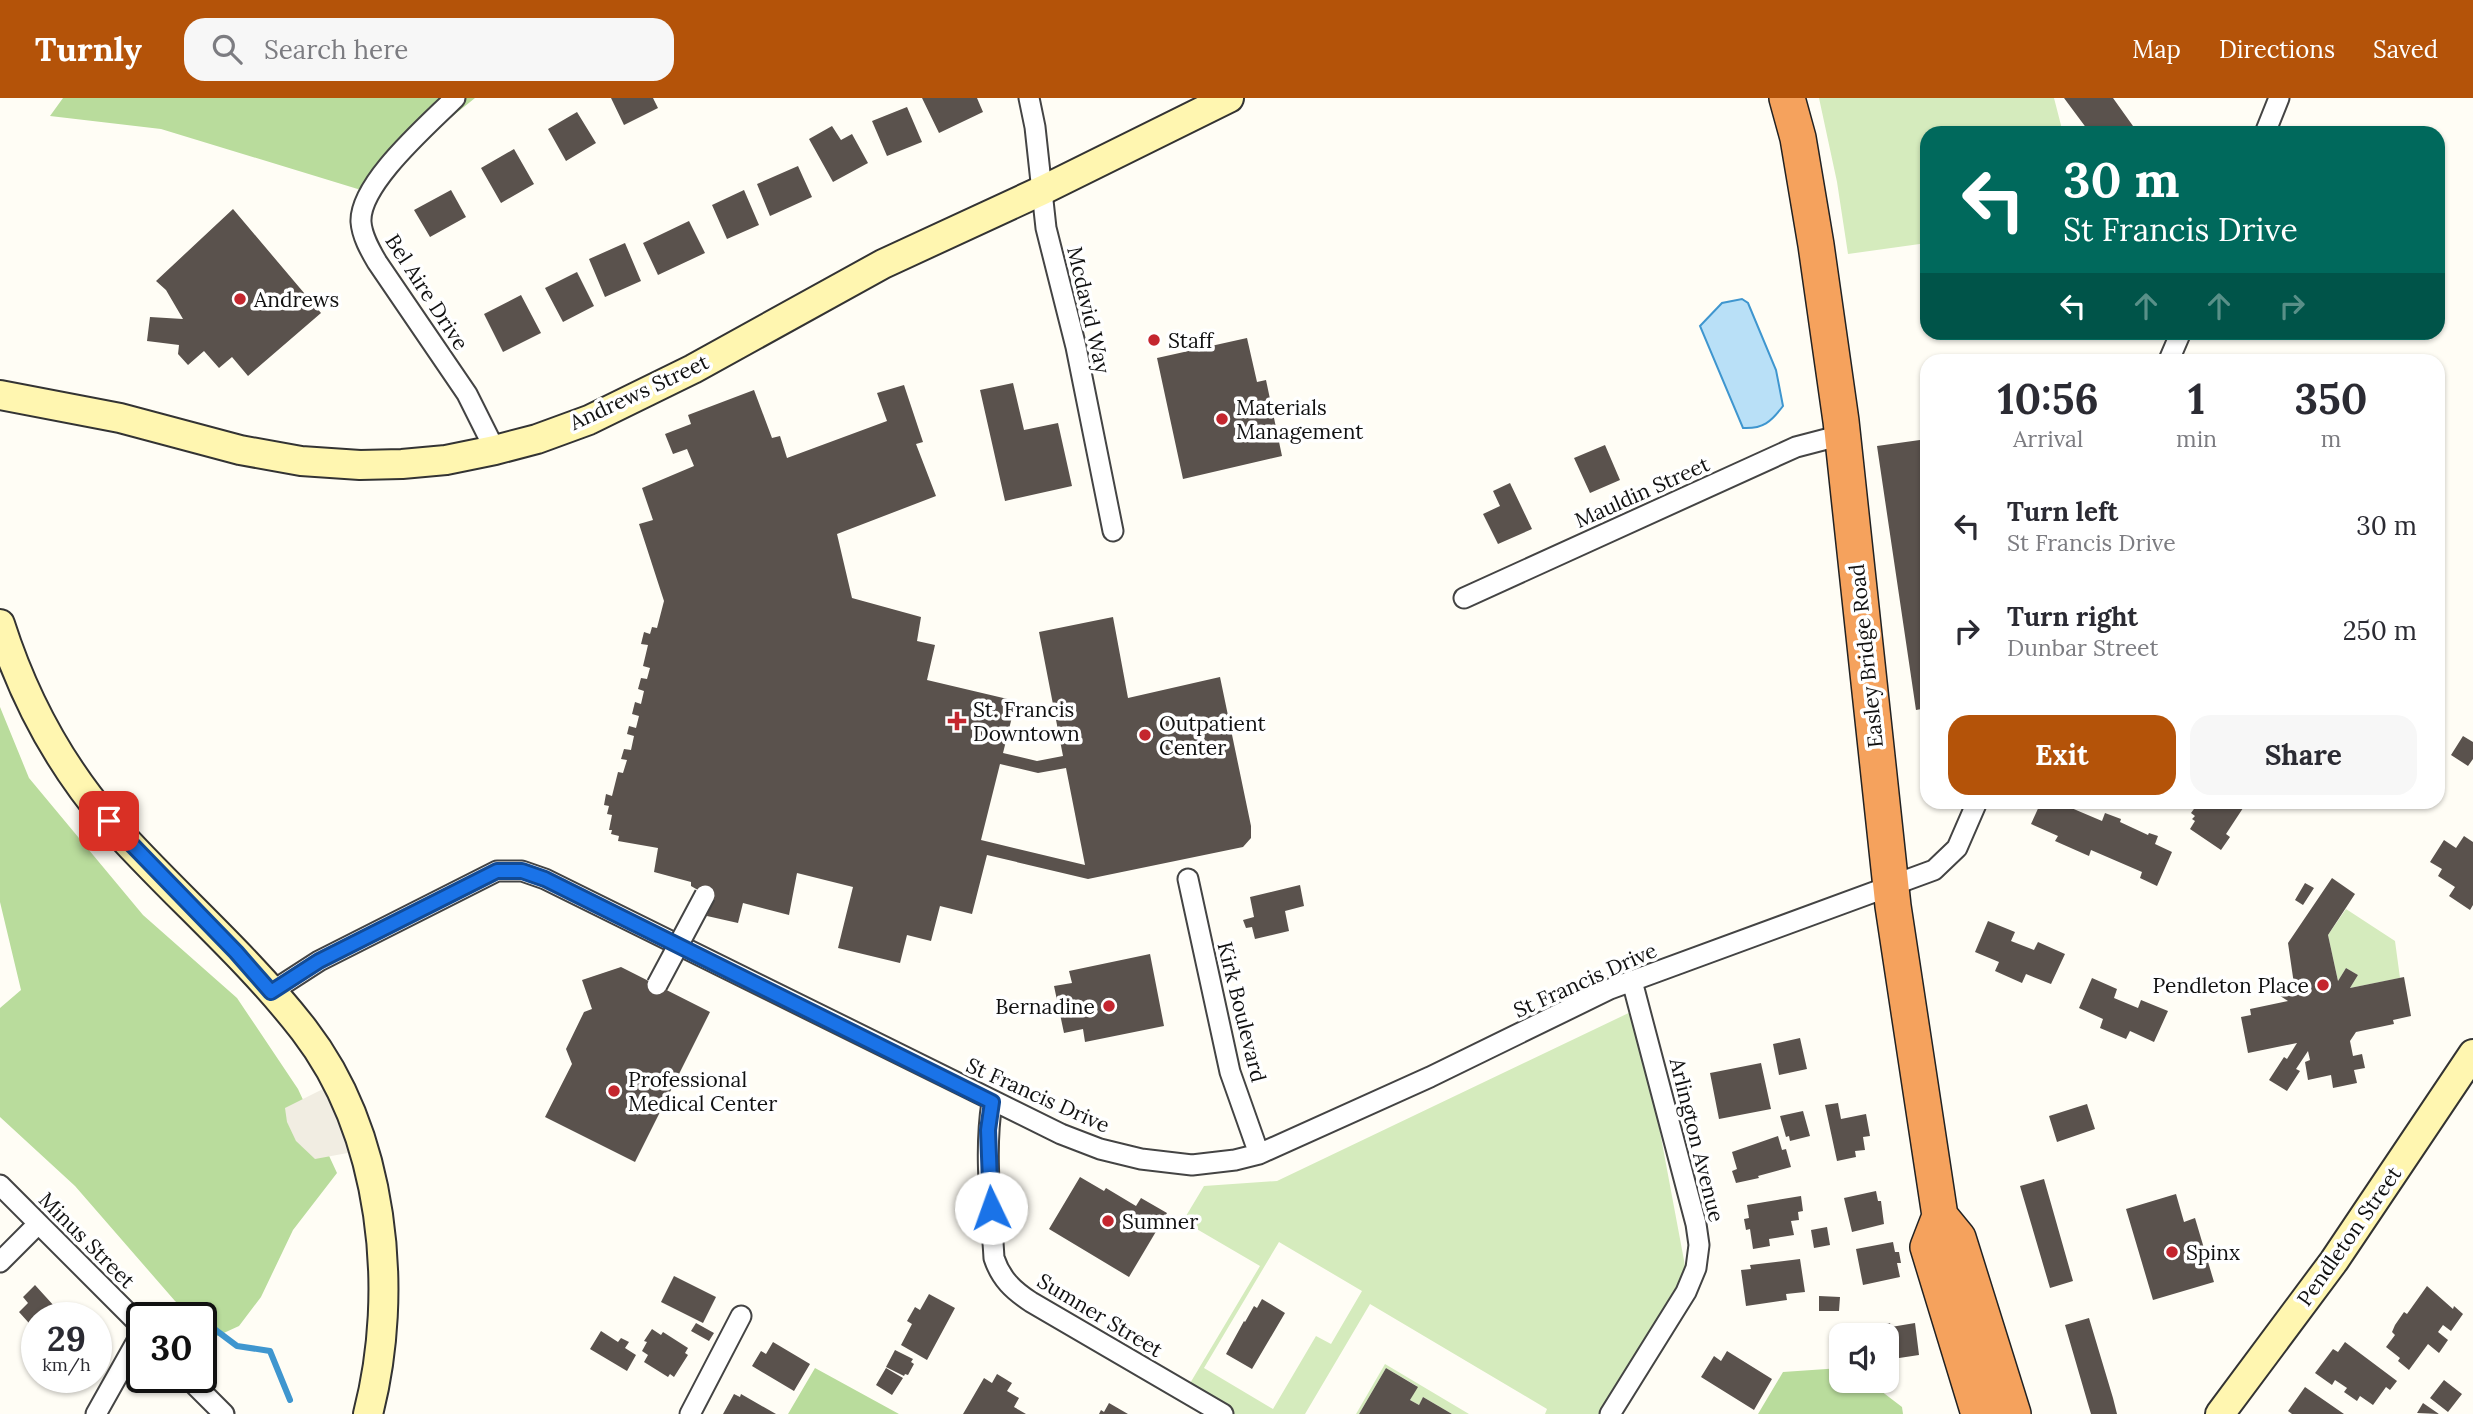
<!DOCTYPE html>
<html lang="en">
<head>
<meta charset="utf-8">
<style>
	:root { --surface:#fff; --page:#f7f7f7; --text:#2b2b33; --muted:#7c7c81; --accent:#b45309 }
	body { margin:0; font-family:Lora,serif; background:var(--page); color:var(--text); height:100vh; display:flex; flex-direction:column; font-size:26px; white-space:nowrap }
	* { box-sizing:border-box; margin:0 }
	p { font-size:23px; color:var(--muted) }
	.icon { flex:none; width:38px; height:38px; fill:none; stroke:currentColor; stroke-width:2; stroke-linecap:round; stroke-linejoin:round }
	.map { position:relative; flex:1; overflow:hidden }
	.drawer { position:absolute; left:1920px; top:256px; width:525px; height:455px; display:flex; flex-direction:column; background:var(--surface); border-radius:21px; box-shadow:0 2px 5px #0004 }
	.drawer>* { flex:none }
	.banner { position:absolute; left:1920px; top:28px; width:525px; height:214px; border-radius:21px; box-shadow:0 2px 5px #0004; background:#00695c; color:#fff; overflow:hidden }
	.tools { position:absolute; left:1829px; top:1225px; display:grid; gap:14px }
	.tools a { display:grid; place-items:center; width:70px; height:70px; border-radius:14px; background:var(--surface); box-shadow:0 2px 5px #0004; font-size:35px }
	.speed { position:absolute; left:21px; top:1204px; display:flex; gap:14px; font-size:35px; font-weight:700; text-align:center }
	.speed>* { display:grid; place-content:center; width:91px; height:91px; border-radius:50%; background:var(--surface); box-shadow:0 2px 5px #0004; line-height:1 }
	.speed small { font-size:18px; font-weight:400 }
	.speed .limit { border:4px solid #111; border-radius:10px; background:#fff; color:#111 }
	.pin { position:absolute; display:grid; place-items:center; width:60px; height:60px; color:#fff; margin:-30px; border-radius:14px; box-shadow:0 4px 10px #0006 }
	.me { position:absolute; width:77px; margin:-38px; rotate:357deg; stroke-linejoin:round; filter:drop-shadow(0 0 5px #0008) }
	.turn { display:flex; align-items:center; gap:24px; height:147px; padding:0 28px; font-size:32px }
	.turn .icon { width:91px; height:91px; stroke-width:2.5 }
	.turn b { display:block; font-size:49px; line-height:60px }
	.lanes { display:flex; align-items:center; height:66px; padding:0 28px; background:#0003; justify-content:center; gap:35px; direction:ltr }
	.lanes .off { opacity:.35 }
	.eta { display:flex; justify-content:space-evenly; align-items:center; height:119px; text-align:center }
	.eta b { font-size:42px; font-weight:700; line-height:49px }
	.primary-button { display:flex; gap:14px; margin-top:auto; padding:14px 28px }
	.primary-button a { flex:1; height:80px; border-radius:21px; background:var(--accent); color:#fff; font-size:28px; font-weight:700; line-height:80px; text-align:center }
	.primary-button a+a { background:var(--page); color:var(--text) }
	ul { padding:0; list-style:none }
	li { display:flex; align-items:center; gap:21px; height:105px; padding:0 28px }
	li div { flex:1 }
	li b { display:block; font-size:26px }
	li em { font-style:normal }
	header { display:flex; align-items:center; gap:42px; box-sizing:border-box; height:98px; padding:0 35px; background:var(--accent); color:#fff }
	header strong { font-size:33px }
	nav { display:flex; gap:38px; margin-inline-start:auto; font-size:24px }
	.search { width:490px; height:63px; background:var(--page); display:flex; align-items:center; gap:18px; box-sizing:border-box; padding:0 24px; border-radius:21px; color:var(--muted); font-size:26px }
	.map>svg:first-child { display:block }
</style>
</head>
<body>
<header>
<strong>Turnly</strong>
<div class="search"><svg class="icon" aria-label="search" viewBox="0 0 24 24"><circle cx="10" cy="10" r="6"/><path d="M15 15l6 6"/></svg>Search here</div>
<nav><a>Map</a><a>Directions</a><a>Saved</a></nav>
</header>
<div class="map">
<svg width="2473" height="1316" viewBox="0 0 2473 1316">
	<rect width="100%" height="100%" fill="#fffdf5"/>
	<path fill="#d5ebbd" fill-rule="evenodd" d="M 1819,0 L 2054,0 L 2063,35 L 1927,35 L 1927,145 L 1848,156 L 1837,84 Z
		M 2346,811 L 2395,843 L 2400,880 L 2350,890 L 2358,877 L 2346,870 L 2338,883 L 2328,837 Z
		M 1637,911 L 1689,1189 L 1607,1316 L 1545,1316 L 1547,1311 L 1370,1206 L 1305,1316 L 1225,1316 L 1186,1292 L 1260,1168 L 1183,1123 L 1204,1088 L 1277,1083 ZM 1279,1144 L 1362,1193 L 1331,1246 L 1316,1238 L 1273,1311 L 1204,1270 Z
		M 1385,1266 L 1469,1316 L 1452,1316 L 1423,1299 L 1419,1307 L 1410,1302 L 1417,1288 L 1386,1270 L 1359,1316 L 1356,1316 Z"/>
	<path fill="#b9dc9c" d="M 63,0 L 475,0 L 361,92 L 161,31 L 50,18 Z
		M 0,609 L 29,680 L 143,817 L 237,900 L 298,991 L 337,1075 L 293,1132 L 261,1199 L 239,1228 L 215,1239 L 201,1227 L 201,1220 L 194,1220 L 175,1203 L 75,1088 L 0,1019 L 0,910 L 21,892 L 0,804 Z
		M 815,1270 L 899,1316 L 788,1316 Z
		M 1841,1270 L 1841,1283 L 1868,1283 L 1902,1309 L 1903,1316 L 1758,1316 L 1783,1274 Z"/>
	<path fill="#f1ede2" d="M 335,985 L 364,1052 L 315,1061 L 296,1043 L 287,1024 L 285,1010 Z"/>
	<path fill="#b9e0f7" stroke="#3f96cf" stroke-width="2" d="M 1742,201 L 1748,205 L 1776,272 L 1783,308 C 1771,324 1763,331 1743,330 L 1700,228 L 1722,205 Z"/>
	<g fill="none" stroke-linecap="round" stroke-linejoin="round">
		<path stroke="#3f96cf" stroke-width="6" d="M 201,1221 L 237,1248 L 270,1253 L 290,1302"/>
	</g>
	<path fill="#5a524d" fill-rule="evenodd" d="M 611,0 L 653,0 L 658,10 L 624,27 Z
		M 922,0 L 977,0 L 983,14 L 939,35 Z
		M 2064,0 L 2113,0 L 2133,28 L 2124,35 L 2090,35 Z
		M 907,9 L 922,44 L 887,58 L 872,23 Z
		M 577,14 L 596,45 L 566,63 L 548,31 Z
		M 832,28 L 841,42 L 852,36 L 868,65 L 833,84 L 809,41 Z
		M 514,51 L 534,86 L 501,105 L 481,70 Z
		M 798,68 L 812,99 L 770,118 L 757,86 Z
		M 451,92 L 466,119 L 430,139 L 414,112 Z
		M 744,92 L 759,127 L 727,141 L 712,107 Z
		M 233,111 L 321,215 L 248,278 L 232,259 L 219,270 L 204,253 L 188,267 L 178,256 L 179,247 L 147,243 L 150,219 L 183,221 L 166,192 L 156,183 Z
		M 689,123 L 705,155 L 658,177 L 643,145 Z
		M 625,145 L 641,183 L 605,199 L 589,161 Z
		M 577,174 L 594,208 L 563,224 L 545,190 Z
		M 521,197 L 541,235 L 503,254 L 484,216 Z
		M 1247,240 L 1257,284 L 1266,282 L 1282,358 L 1183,381 L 1157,260 Z
		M 1013,285 L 1024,332 L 1058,325 L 1072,388 L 1005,403 L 980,292 Z
		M 904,287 L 923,344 L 916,346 L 936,398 L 837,436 L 852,500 L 921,519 L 917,543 L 935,547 L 927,582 L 1016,603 L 1003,655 L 1037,663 L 1063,658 L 1039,534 L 1113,519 L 1128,600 L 1220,579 L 1251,728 L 1251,740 L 1243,749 L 1088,781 L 987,757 L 972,816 L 940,808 L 931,843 L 907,837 L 900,865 L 838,850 L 853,789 L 797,775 L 789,817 L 743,805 L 738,825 L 707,818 L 710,799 L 691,788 L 691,784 L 654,774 L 658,750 L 618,743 L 619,738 L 611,736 L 612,732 L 609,732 L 612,717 L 607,716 L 609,708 L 604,707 L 606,696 L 612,698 L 618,674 L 623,675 L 627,662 L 621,661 L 624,651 L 631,652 L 634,638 L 627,636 L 629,628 L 636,630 L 639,618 L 632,616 L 635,604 L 641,606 L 644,593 L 638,591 L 641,580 L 647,581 L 650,570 L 643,568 L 648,547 L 641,546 L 644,534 L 650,536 L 652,529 L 657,530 L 664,503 L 639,426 L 653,422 L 642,390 L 694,368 L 687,351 L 673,356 L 665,336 L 691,326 L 688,317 L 754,292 L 772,340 L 780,338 L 787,360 L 887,323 L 877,295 ZM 1000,666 L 1038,675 L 1066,670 L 1085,767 L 981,742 Z
		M 1927,341 L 1927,610 L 1916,612 L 1877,348 Z
		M 1605,347 L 1620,382 L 1590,395 L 1574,360 Z
		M 1510,385 L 1532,431 L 1498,446 L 1483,416 L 1500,408 L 1493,393 Z
		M 2463,638 L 2473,644 L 2473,661 L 2468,668 L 2451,657 Z
		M 2041,704 L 2071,704 L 2069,709 L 2102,723 L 2105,715 L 2121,721 L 2120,724 L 2148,737 L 2149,735 L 2158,738 L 2155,746 L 2172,754 L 2157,788 L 2140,780 L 2142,774 L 2091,752 L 2089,758 L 2055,743 L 2058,738 L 2031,726 Z
		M 2199,704 L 2247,704 L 2226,736 L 2230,739 L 2221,752 L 2190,731 L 2195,723 L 2192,721 L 2195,718 L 2191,715 Z
		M 2464,738 L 2473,744 L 2473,807 L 2470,812 L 2449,798 L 2455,789 L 2438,778 L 2442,771 L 2430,764 L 2444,742 L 2456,750 Z
		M 2332,780 L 2355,796 L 2328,837 L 2338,883 L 2346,870 L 2358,877 L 2350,890 L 2404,879 L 2411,918 L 2393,922 L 2394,926 L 2356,934 L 2350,943 L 2353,958 L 2362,956 L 2365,970 L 2354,972 L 2357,985 L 2333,990 L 2331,977 L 2308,982 L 2305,964 L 2310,962 L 2308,953 L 2296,971 L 2300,973 L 2287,993 L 2269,982 L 2284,959 L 2287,961 L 2297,945 L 2248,955 L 2241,919 L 2251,917 L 2250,911 L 2288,903 L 2274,894 L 2281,884 L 2295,893 L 2288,845 Z
		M 2305,785 L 2314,790 L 2303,807 L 2295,802 Z
		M 1300,787 L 1304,808 L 1285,813 L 1289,833 L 1255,841 L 1252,829 L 1246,830 L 1243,822 L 1254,819 L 1250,799 Z
		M 1988,823 L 2015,834 L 2011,843 L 2034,852 L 2038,844 L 2065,856 L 2051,886 L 2026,876 L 2022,885 L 1995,873 L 1999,864 L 1975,854 Z
		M 1150,856 L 1164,928 L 1085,944 L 1083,931 L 1064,935 L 1054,888 L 1072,885 L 1069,873 Z
		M 621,869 L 710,914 L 635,1064 L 545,1019 L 572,966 L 566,951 L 584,914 L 592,911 L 582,882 Z
		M 2092,880 L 2117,891 L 2114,900 L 2138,910 L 2141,902 L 2168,913 L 2154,944 L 2130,933 L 2126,941 L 2100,930 L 2103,921 L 2079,910 Z
		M 1800,940 L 1807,971 L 1779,977 L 1773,946 Z
		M 1761,965 L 1771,1011 L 1719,1021 L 1710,975 Z
		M 1838,1005 L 1841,1021 L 1866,1016 L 1870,1038 L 1863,1039 L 1865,1052 L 1855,1053 L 1856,1059 L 1837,1063 L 1825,1007 Z
		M 2087,1006 L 2095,1031 L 2057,1044 L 2049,1018 Z
		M 1803,1013 L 1810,1038 L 1790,1043 L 1789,1038 L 1786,1039 L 1780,1018 Z
		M 1778,1038 L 1782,1052 L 1786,1051 L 1791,1069 L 1758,1078 L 1759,1080 L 1736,1085 L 1732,1073 L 1737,1071 L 1732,1054 Z
		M 1080,1079 L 1104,1093 L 1106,1090 L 1136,1108 L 1141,1100 L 1167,1115 L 1129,1179 L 1049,1131 Z
		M 2044,1081 L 2073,1183 L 2050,1190 L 2020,1088 Z
		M 1876,1093 L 1878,1103 L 1881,1103 L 1884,1126 L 1852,1134 L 1844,1100 Z
		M 2176,1096 L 2184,1124 L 2195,1120 L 2214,1184 L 2153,1202 L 2126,1111 Z
		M 1801,1098 L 1803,1113 L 1798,1114 L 1799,1122 L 1791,1123 L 1794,1137 L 1769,1141 L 1770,1148 L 1753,1151 L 1750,1131 L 1746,1132 L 1744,1121 L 1749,1120 L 1747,1107 Z
		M 1827,1129 L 1830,1147 L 1814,1150 L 1811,1132 Z
		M 1893,1144 L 1895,1154 L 1899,1154 L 1901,1165 L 1897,1165 L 1900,1179 L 1863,1187 L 1856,1151 Z
		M 1800,1161 L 1805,1194 L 1786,1196 L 1787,1202 L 1746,1208 L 1741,1172 L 1751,1171 L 1750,1167 Z
		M 674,1178 L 716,1199 L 703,1225 L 661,1204 Z
		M 35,1187 L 65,1220 L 37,1220 L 37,1234 L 19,1214 L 28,1205 L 23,1199 Z
		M 2427,1188 L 2453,1211 L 2454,1208 L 2463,1216 L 2451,1233 L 2443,1227 L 2438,1234 L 2448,1242 L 2439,1255 L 2428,1246 L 2409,1272 L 2398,1263 L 2400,1260 L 2386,1249 L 2395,1237 L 2392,1234 L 2395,1227 L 2404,1214 L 2407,1216 Z
		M 929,1196 L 955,1210 L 927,1262 L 901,1247 L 912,1226 L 907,1223 L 915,1209 L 920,1212 Z
		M 1819,1198 L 1840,1199 L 1839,1213 L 1819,1213 Z
		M 1262,1201 L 1285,1215 L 1252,1271 L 1226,1256 L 1244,1223 L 1245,1224 L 1254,1208 L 1257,1210 Z
		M 2089,1220 L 2113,1300 L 2117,1316 L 2091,1316 L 2088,1306 L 2065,1227 Z
		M 696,1225 L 714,1235 L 709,1243 L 691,1233 Z
		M 1890,1225 L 1891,1229 L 1915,1225 L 1919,1257 L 1886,1262 L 1886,1237 L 1852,1237 L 1852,1234 Z
		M 652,1231 L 661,1237 L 663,1234 L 688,1250 L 685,1255 L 688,1257 L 674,1279 L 670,1276 L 668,1279 L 644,1264 L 648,1257 L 642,1253 L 647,1244 L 644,1243 Z
		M 601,1233 L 618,1244 L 621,1240 L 629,1244 L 625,1250 L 636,1257 L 627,1273 L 590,1251 Z
		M 773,1244 L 810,1266 L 794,1293 L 752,1268 L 761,1253 L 766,1256 Z
		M 2345,1244 L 2397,1283 L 2390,1292 L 2386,1289 L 2373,1307 L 2360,1298 L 2357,1303 L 2344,1294 L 2347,1290 L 2335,1282 L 2332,1287 L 2315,1275 L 2333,1251 L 2338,1254 Z
		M 895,1252 L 913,1261 L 911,1264 L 914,1266 L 908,1277 L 905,1276 L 904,1278 L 886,1269 Z
		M 1727,1253 L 1772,1281 L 1754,1312 L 1701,1279 L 1714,1258 L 1721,1263 Z
		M 886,1270 L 903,1280 L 892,1297 L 876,1287 Z
		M 1386,1270 L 1418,1289 L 1410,1302 L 1419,1307 L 1423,1299 L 1452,1316 L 1359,1316 Z
		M 997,1276 L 1012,1285 L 1007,1293 L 1019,1300 L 1014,1309 L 1026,1316 L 963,1316 L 984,1280 L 992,1285 Z
		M 2444,1282 L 2462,1296 L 2448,1314 L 2430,1300 Z
		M 2305,1289 L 2344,1316 L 2292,1316 L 2288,1313 Z
		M 734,1296 L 740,1299 L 741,1296 L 776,1316 L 723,1316 Z
		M 1109,1305 L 1128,1316 L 1099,1316 L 1101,1312 L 1104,1314 Z
		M 2423,1305 L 2439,1316 L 2417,1315 Z"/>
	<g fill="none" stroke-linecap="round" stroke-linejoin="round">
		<g stroke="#444" stroke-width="23">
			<path id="street" d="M 455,0 C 428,27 359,86 361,124 C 362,138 370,152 377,164 L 467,296 L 495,352
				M 1029,0 L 1035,29 L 1046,130 L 1076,249 L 1113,433
				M 2265,35 L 2279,0
				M 2169,262 L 2181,234
				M 1464,500 L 1796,349 L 1842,337
				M 1188,781 L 1230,974 L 1259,1056
				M 271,894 L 319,863 L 497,773 L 522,773 L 545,781 L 1061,1036 L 1100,1051 L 1141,1061 L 1192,1067 L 1235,1062 L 1259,1056 L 1430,979 L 1610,891 L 1934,772 L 1957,750 L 1977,704
				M 992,1004 C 984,1055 991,1108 994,1160 C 1001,1181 1013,1192 1031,1204 L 1223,1316
				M 0,1087 L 142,1229
				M 0,1164 L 38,1126
				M 187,1279 L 224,1316
				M 96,1316 L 142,1234
				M 690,1316 L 741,1218
				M 1610,1316 L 1686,1194 L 1696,1170 L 1699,1147 L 1696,1126 L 1632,883"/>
		</g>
		<g stroke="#333" stroke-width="32">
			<path id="secondary" d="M 0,297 L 120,320 L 240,352 L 301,363 L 360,367 L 402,366 L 446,362 L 495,352 L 537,341 L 589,322 L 693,271 L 883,166 L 1043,92 L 1229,0
				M 0,526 C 23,598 60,667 109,724 C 172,795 246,857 304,932 C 384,1036 400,1192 368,1316
				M 2220,1316 L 2334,1163 L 2473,956"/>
		</g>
		<g stroke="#222" stroke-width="38">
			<path id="highway" d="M 1787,0 L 1798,40 L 1816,147 L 1841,323 L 1893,808 L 1940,1118 L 1958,1140 L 2013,1316
				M 1940,1118 L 1928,1149 L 1979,1316"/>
		</g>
		<use href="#street" stroke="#fff" stroke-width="19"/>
		<use href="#secondary" stroke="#fff6b0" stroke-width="28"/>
		<use href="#highway" stroke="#f5a25d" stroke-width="35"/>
		<g stroke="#444" stroke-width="23" stroke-linecap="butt">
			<path id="street-bridge" d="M 657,887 L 705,797"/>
		</g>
		<use href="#street-bridge" stroke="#fff" stroke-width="19"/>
	</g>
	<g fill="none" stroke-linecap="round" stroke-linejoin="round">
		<g stroke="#114b97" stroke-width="18">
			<path id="route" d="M 109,723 L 236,854 L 271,894 L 319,863 L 497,773 L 522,773 L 545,781 L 992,1004 L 988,1032 L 991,1110"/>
		</g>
		<use href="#route" stroke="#1a73e8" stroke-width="12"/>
	</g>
	<g fill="#c4262e" stroke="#fff" stroke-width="2.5">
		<circle cx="240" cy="201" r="7"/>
		<circle cx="1154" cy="242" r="7"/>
		<circle cx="1222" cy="321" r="7"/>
		<path d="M953.5 612.5h7v7h7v7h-7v7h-7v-7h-7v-7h7z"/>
		<circle cx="1145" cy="637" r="7"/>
		<circle cx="2323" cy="887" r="7"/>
		<circle cx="1109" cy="908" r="7"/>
		<circle cx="614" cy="993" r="7"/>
		<circle cx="1108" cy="1123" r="7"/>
		<circle cx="2172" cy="1154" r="7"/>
	</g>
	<g text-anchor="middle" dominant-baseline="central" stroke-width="7" stroke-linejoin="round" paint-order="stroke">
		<g font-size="21" fill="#111" stroke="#fff">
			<text transform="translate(427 194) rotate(57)">Bel Aire Drive</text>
			<text transform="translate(1089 212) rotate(77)">Mcdavid Way</text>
			<text transform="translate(639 294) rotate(-25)">Andrews Street</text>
			<text transform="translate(1642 394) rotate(-24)">Mauldin Street</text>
			<text transform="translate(1866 558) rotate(-96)">Easley Bridge Road</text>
			<text transform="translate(1585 882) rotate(-24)">St Francis Drive</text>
			<text transform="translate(1242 914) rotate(76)">Kirk Boulevard</text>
			<text transform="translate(1038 997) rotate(24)">St Francis Drive</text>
			<text transform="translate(1697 1042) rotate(76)">Arlington Avenue</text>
			<text transform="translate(2349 1138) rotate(-55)">Pendleton Street</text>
			<text transform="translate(87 1142) rotate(45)">Minus Street</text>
			<text transform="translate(1100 1217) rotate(31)">Sumner Street</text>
		</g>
		<g font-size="21" fill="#111" stroke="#fff" text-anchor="start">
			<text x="254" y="201">Andrews</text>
			<text x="1168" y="242">Staff</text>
			<text x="1236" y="309">Materials<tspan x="1236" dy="24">Management</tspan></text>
			<text x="973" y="611">St. Francis<tspan x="973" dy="24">Downtown</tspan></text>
			<text x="1159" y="625">Outpatient<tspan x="1159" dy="24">Center</tspan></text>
			<text x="2309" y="887" text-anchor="end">Pendleton Place</text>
			<text x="1095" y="908" text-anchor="end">Bernadine</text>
			<text x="628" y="981">Professional<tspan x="628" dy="24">Medical Center</tspan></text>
			<text x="1122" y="1123">Sumner</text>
			<text x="2186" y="1154">Spinx</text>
		</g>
	</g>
</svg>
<div class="tools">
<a><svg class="icon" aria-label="sound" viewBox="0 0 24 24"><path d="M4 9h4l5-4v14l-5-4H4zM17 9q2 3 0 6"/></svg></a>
</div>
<div class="speed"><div>29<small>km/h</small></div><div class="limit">30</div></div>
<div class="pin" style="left:109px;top:723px;background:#d93025"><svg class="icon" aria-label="arrive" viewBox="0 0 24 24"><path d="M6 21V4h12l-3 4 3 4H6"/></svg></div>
<svg class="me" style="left:991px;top:1110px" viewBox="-20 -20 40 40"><circle r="19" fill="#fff"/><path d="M0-13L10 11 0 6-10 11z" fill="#1a73e8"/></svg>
<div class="banner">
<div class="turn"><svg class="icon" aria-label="left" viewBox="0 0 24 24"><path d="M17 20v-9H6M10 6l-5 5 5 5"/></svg><div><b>30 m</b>St Francis Drive</div></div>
<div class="lanes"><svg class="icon" aria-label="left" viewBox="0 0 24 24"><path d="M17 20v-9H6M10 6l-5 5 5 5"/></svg><svg class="icon off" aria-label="ahead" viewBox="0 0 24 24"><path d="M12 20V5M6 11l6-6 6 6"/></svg><svg class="icon off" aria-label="ahead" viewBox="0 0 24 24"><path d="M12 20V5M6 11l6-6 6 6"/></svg><svg class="icon off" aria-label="right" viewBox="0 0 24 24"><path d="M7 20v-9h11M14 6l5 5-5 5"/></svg></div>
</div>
<section class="drawer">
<div class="eta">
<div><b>10:56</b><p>Arrival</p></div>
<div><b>1</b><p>min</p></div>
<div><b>350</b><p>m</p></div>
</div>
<ul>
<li><svg class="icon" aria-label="left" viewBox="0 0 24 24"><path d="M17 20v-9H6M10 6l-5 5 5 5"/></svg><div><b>Turn left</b><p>St Francis Drive</p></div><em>30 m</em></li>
<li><svg class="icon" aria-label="right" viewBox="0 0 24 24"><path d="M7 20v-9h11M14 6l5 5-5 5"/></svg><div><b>Turn right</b><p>Dunbar Street</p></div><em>250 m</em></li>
</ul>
<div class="primary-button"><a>Exit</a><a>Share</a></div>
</section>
</div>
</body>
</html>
